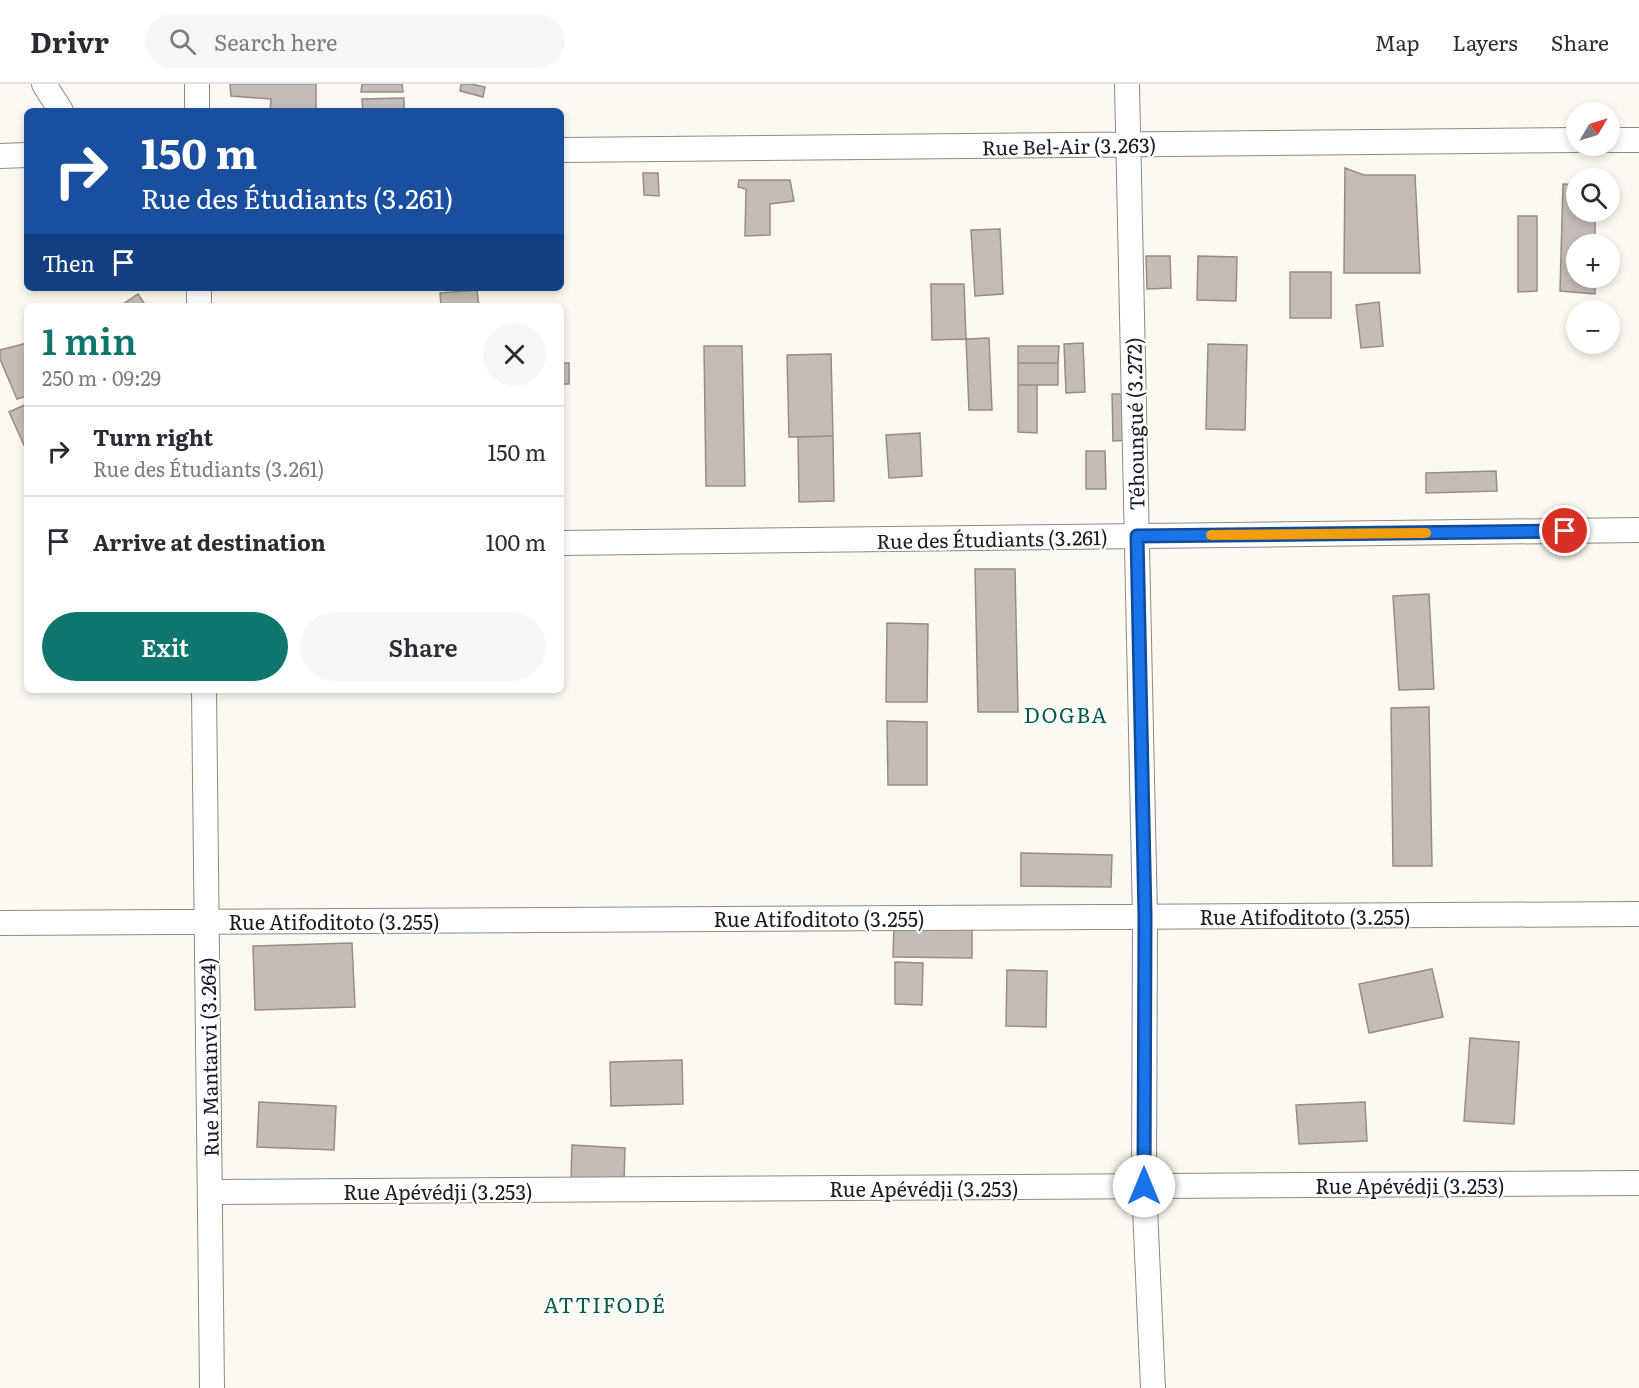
<!DOCTYPE html>
<html lang="en">
<head>
<meta charset="utf-8">
<style>
	:root { --surface:#fff; --page:#f7f7f7; --text:#2b2b33; --muted:#7c7c81; --line:#e1e1e2; --accent:#0f766e }
	body { margin:0; font-family:Literata,serif; background:var(--page); color:var(--text); height:100vh; display:flex; flex-direction:column; font-size:22px; white-space:nowrap }
	* { box-sizing:border-box; margin:0 }
	p { font-size:20px; color:var(--muted) }
	.icon { flex:none; width:33px; height:33px; fill:none; stroke:currentColor; stroke-width:2; stroke-linecap:round; stroke-linejoin:round }
	.map { position:relative; flex:1; overflow:hidden }
	.details { position:absolute; left:24px; top:219px; width:540px; height:390px; display:flex; flex-direction:column; background:var(--surface); border-radius:9px; box-shadow:0 3px 9px #0003 }
	.details>* { flex:none }
	.top-card { position:absolute; left:24px; top:24px; width:540px; height:183px; border-radius:9px; box-shadow:0 3px 9px #0003; background:#1a4fa0; color:#fff; overflow:hidden }
	.needle { width:39px; rotate:52deg }
	.controls { position:absolute; left:1566px; top:18px; display:grid; gap:12px }
	.controls a { display:grid; place-items:center; width:54px; height:54px; border-radius:50%; background:var(--surface); box-shadow:0 3px 9px #0003; font-size:30px }
	.pin { position:absolute; display:grid; place-items:center; width:51px; height:51px; color:#fff; margin:-26px; border:3px solid #fff; border-radius:50%; box-shadow:0 2px 6px #0007 }
	.me { position:absolute; width:66px; margin:-33px; rotate:0deg; stroke-linejoin:round; filter:drop-shadow(0 0 4px #0008) }
	.turn { display:flex; align-items:center; gap:21px; height:126px; padding:0 18px; font-size:27px }
	.turn .icon { width:78px; height:78px; stroke-width:2.5 }
	.turn b { display:block; font-size:42px; line-height:51px }
	.then { display:flex; align-items:center; height:57px; padding:0 18px; background:#0003; gap:12px; font-size:22px }
	.round { display:grid; place-items:center; flex:none; width:63px; height:63px; border-radius:32px; background:var(--page) }
	.headline { display:flex; align-items:center; justify-content:space-between; height:102px; padding:0 18px }
	h1 { font-size:36px; font-weight:600; line-height:45px; color:var(--accent) }
	.cta { display:flex; gap:12px; margin-top:auto; padding:12px 18px }
	.cta a { flex:1; height:69px; border-radius:36px; background:var(--accent); color:#fff; font-size:24px; font-weight:600; line-height:69px; text-align:center }
	.cta a+a { background:var(--page); color:var(--text) }
	ul { padding:0; list-style:none }
	li { display:flex; align-items:center; gap:18px; height:90px; padding:0 18px; border-top:2px solid var(--line) }
	li div { flex:1 }
	li b { display:block; font-size:22px }
	li em { font-style:normal }
	header { display:flex; align-items:center; gap:36px; box-sizing:border-box; height:84px; padding:0 30px; background:var(--surface); border-bottom:2px solid var(--line) }
	header strong { font-size:28px }
	nav { display:flex; gap:33px; margin-inline-start:auto; font-size:21px }
	.search { width:420px; height:54px; background:var(--page); display:flex; align-items:center; gap:15px; box-sizing:border-box; padding:0 21px; border-radius:33px; color:var(--muted); font-size:22px }
	.map>svg:first-child { display:block }
</style>
</head>
<body>
<header>
<strong>Drivr</strong>
<div class="search"><svg class="icon" aria-label="search" viewBox="0 0 24 24"><circle cx="10" cy="10" r="6"/><path d="M15 15l6 6"/></svg>Search here</div>
<nav><a>Map</a><a>Layers</a><a>Share</a></nav>
</header>
<div class="map">
<svg width="1639" height="1304" viewBox="0 0 1639 1304">
	<rect width="100%" height="100%" fill="#fef9f0"/>
	<path fill="#c4bcb5" stroke="#958d86" stroke-width="1.5" d="M 230,0 L 316,0 L 316,27 L 270,27 L 271,15 L 231,12 Z
		M 362,0 L 402,0 L 403,8 L 361,8 Z
		M 461,0 L 471,0 L 485,3 L 483,13 L 460,7 Z
		M 404,14 L 404,27 L 363,27 L 362,15 Z
		M 1345,84 L 1364,91 L 1415,91 L 1420,189 L 1344,189 Z
		M 643,89 L 658,89 L 659,112 L 644,111 Z
		M 739,96 L 790,96 L 794,117 L 770,120 L 770,151 L 745,152 L 746,105 L 738,103 Z
		M 1563,100 L 1576,101 L 1576,128 L 1595,128 L 1595,160 L 1576,160 L 1576,194 L 1595,194 L 1595,210 L 1560,207 Z
		M 1518,132 L 1537,132 L 1537,207 L 1518,208 Z
		M 1000,145 L 1003,210 L 975,212 L 971,146 Z
		M 1146,172 L 1170,172 L 1171,204 L 1147,205 Z
		M 1198,172 L 1237,173 L 1236,217 L 1197,216 Z
		M 1290,188 L 1331,188 L 1331,234 L 1290,234 Z
		M 931,200 L 964,200 L 966,255 L 932,256 Z
		M 477,206 L 479,222 L 441,222 L 440,209 Z
		M 138,210 L 146,222 L 124,222 L 123,220 Z
		M 1379,218 L 1383,262 L 1361,264 L 1356,221 Z
		M 989,254 L 992,326 L 969,326 L 966,255 Z
		M 27,259 L 27,312 L 17,315 L 0,275 L 0,266 Z
		M 1083,259 L 1085,308 L 1066,309 L 1064,260 Z
		M 1208,260 L 1247,261 L 1245,346 L 1206,345 Z
		M 704,262 L 742,262 L 745,402 L 706,402 Z
		M 1018,262 L 1059,262 L 1058,279 L 1018,279 Z
		M 831,270 L 833,352 L 789,353 L 787,271 Z
		M 561,279 L 569,279 L 569,300 L 561,300 Z
		M 1018,279 L 1058,279 L 1058,301 L 1018,301 Z
		M 1018,301 L 1037,301 L 1037,349 L 1018,348 Z
		M 1112,310 L 1128,310 L 1129,356 L 1113,357 Z
		M 27,320 L 27,360 L 24,361 L 9,328 Z
		M 920,349 L 922,392 L 889,394 L 886,351 Z
		M 833,352 L 834,417 L 799,418 L 798,353 Z
		M 1086,367 L 1105,367 L 1106,405 L 1086,405 Z
		M 1496,387 L 1497,407 L 1426,409 L 1426,389 Z
		M 975,485 L 1015,485 L 1018,628 L 978,628 Z
		M 1429,510 L 1434,605 L 1399,606 L 1393,512 Z
		M 887,539 L 928,540 L 927,618 L 886,618 Z
		M 1429,623 L 1432,782 L 1393,782 L 1391,624 Z
		M 887,637 L 927,638 L 927,701 L 888,701 Z
		M 1021,769 L 1112,771 L 1111,803 L 1021,802 Z
		M 894,842 L 972,844 L 972,874 L 893,873 Z
		M 352,859 L 355,923 L 255,926 L 253,862 Z
		M 895,878 L 923,879 L 922,921 L 895,920 Z
		M 1432,885 L 1443,933 L 1369,949 L 1359,900 Z
		M 1007,886 L 1047,887 L 1046,943 L 1006,942 Z
		M 1470,954 L 1519,958 L 1514,1040 L 1464,1037 Z
		M 682,976 L 683,1020 L 611,1022 L 610,978 Z
		M 259,1018 L 336,1022 L 334,1066 L 257,1063 Z
		M 1365,1018 L 1367,1057 L 1299,1060 L 1296,1021 Z
		M 572,1061 L 625,1064 L 624,1097 L 571,1095 Z"/>
	<g fill="none" stroke-linecap="round" stroke-linejoin="round">
		<g stroke="#8e8981" stroke-width="26">
			<path id="street" d="M 44,0 L 61,27
				M 197,0 L 197,27
				M 1127,0 L 1145,833 L 1144,1102 L 1153,1304
				M 1610,56 L 1639,56
				M 561,66 L 1576,56
				M 0,72 L 27,71
				M 199,204 L 199,222
				M 561,459 L 1639,446
				M 204,606 L 212,1304
				M 0,839 L 1639,830
				M 210,1108 L 1639,1099"/>
		</g>
		<use href="#street" stroke="#fff" stroke-width="24"/>
	</g>
	<g fill="none" stroke-linecap="round" stroke-linejoin="round">
		<g stroke="#114b97" stroke-width="15">
			<path id="route" d="M 1144,1102 L 1145,832 L 1137,452 L 1565,447"/>
		</g>
		<use href="#route" stroke="#1a73e8" stroke-width="10"/>
		<path stroke="#f59e0b" stroke-width="10" d="M 1211,451 L 1426,449"/>
	</g>
	<g text-anchor="middle" dominant-baseline="central" stroke-width="4.5" stroke-linejoin="round" paint-order="stroke">
		<g font-size="20" fill="#1d1b18" stroke="#fff">
			<text transform="translate(1069 61) rotate(-1)">Rue Bel-Air (3.263)</text>
			<text transform="translate(1134 340) rotate(-91)">Téhoungué (3.272)</text>
			<text transform="translate(992 454) rotate(-1)">Rue des Étudiants (3.261)</text>
			<text x="1305" y="832">Rue Atifoditoto (3.255)</text>
			<text x="819" y="834">Rue Atifoditoto (3.255)</text>
			<text x="334" y="837">Rue Atifoditoto (3.255)</text>
			<text transform="translate(208 973) rotate(-91)">Rue Mantanvi (3.264)</text>
			<text x="1410" y="1101">Rue Apévédji (3.253)</text>
			<text x="924" y="1104">Rue Apévédji (3.253)</text>
			<text x="438" y="1107">Rue Apévédji (3.253)</text>
		</g>
		<g font-size="21" letter-spacing="1.5" fill="#035a48" stroke="#fff">
			<text x="1066" y="629">DOGBA</text>
			<text x="605" y="1219">ATTIFODÉ</text>
		</g>
	</g>
</svg>
<div class="controls">
<a><svg class="needle" viewBox="-14 -14 28 28"><path d="M0-13l5 13h-10z" fill="#e53935"/><path d="M0 13l5-13h-10z" fill="#7c7c81"/></svg></a>
<a><svg class="icon" aria-label="search" viewBox="0 0 24 24"><circle cx="10" cy="10" r="6"/><path d="M15 15l6 6"/></svg></a>
<a>+</a>
<a>−</a>
</div>
<div class="pin" style="left:1565px;top:447px;background:#d93025"><svg class="icon" aria-label="arrive" viewBox="0 0 24 24"><path d="M6 21V4h12l-3 4 3 4H6"/></svg></div>
<svg class="me" style="left:1144px;top:1102px" viewBox="-20 -20 40 40"><circle r="19" fill="#fff"/><path d="M0-13L10 11 0 6-10 11z" fill="#1a73e8"/></svg>
<div class="top-card">
<div class="turn"><svg class="icon" aria-label="right" viewBox="0 0 24 24"><path d="M7 20v-9h11M14 6l5 5-5 5"/></svg><div><b>150 m</b>Rue des Étudiants (3.261)</div></div>
<div class="then">Then<svg class="icon" aria-label="arrive" viewBox="0 0 24 24"><path d="M6 21V4h12l-3 4 3 4H6"/></svg></div>
</div>
<section class="details">
<div class="headline"><div><h1>1 min</h1><p>250 m · 09:29</p></div><a class="round"><svg class="icon" aria-label="close" viewBox="0 0 24 24"><path d="M6 6l12 12M18 6L6 18"/></svg></a></div>
<ul>
<li><svg class="icon" aria-label="right" viewBox="0 0 24 24"><path d="M7 20v-9h11M14 6l5 5-5 5"/></svg><div><b>Turn right</b><p>Rue des Étudiants (3.261)</p></div><em>150 m</em></li>
<li><svg class="icon" aria-label="arrive" viewBox="0 0 24 24"><path d="M6 21V4h12l-3 4 3 4H6"/></svg><div><b>Arrive at destination</b></div><em>100 m</em></li>
</ul>
<div class="cta"><a>Exit</a><a>Share</a></div>
</section>
</div>
</body>
</html>
